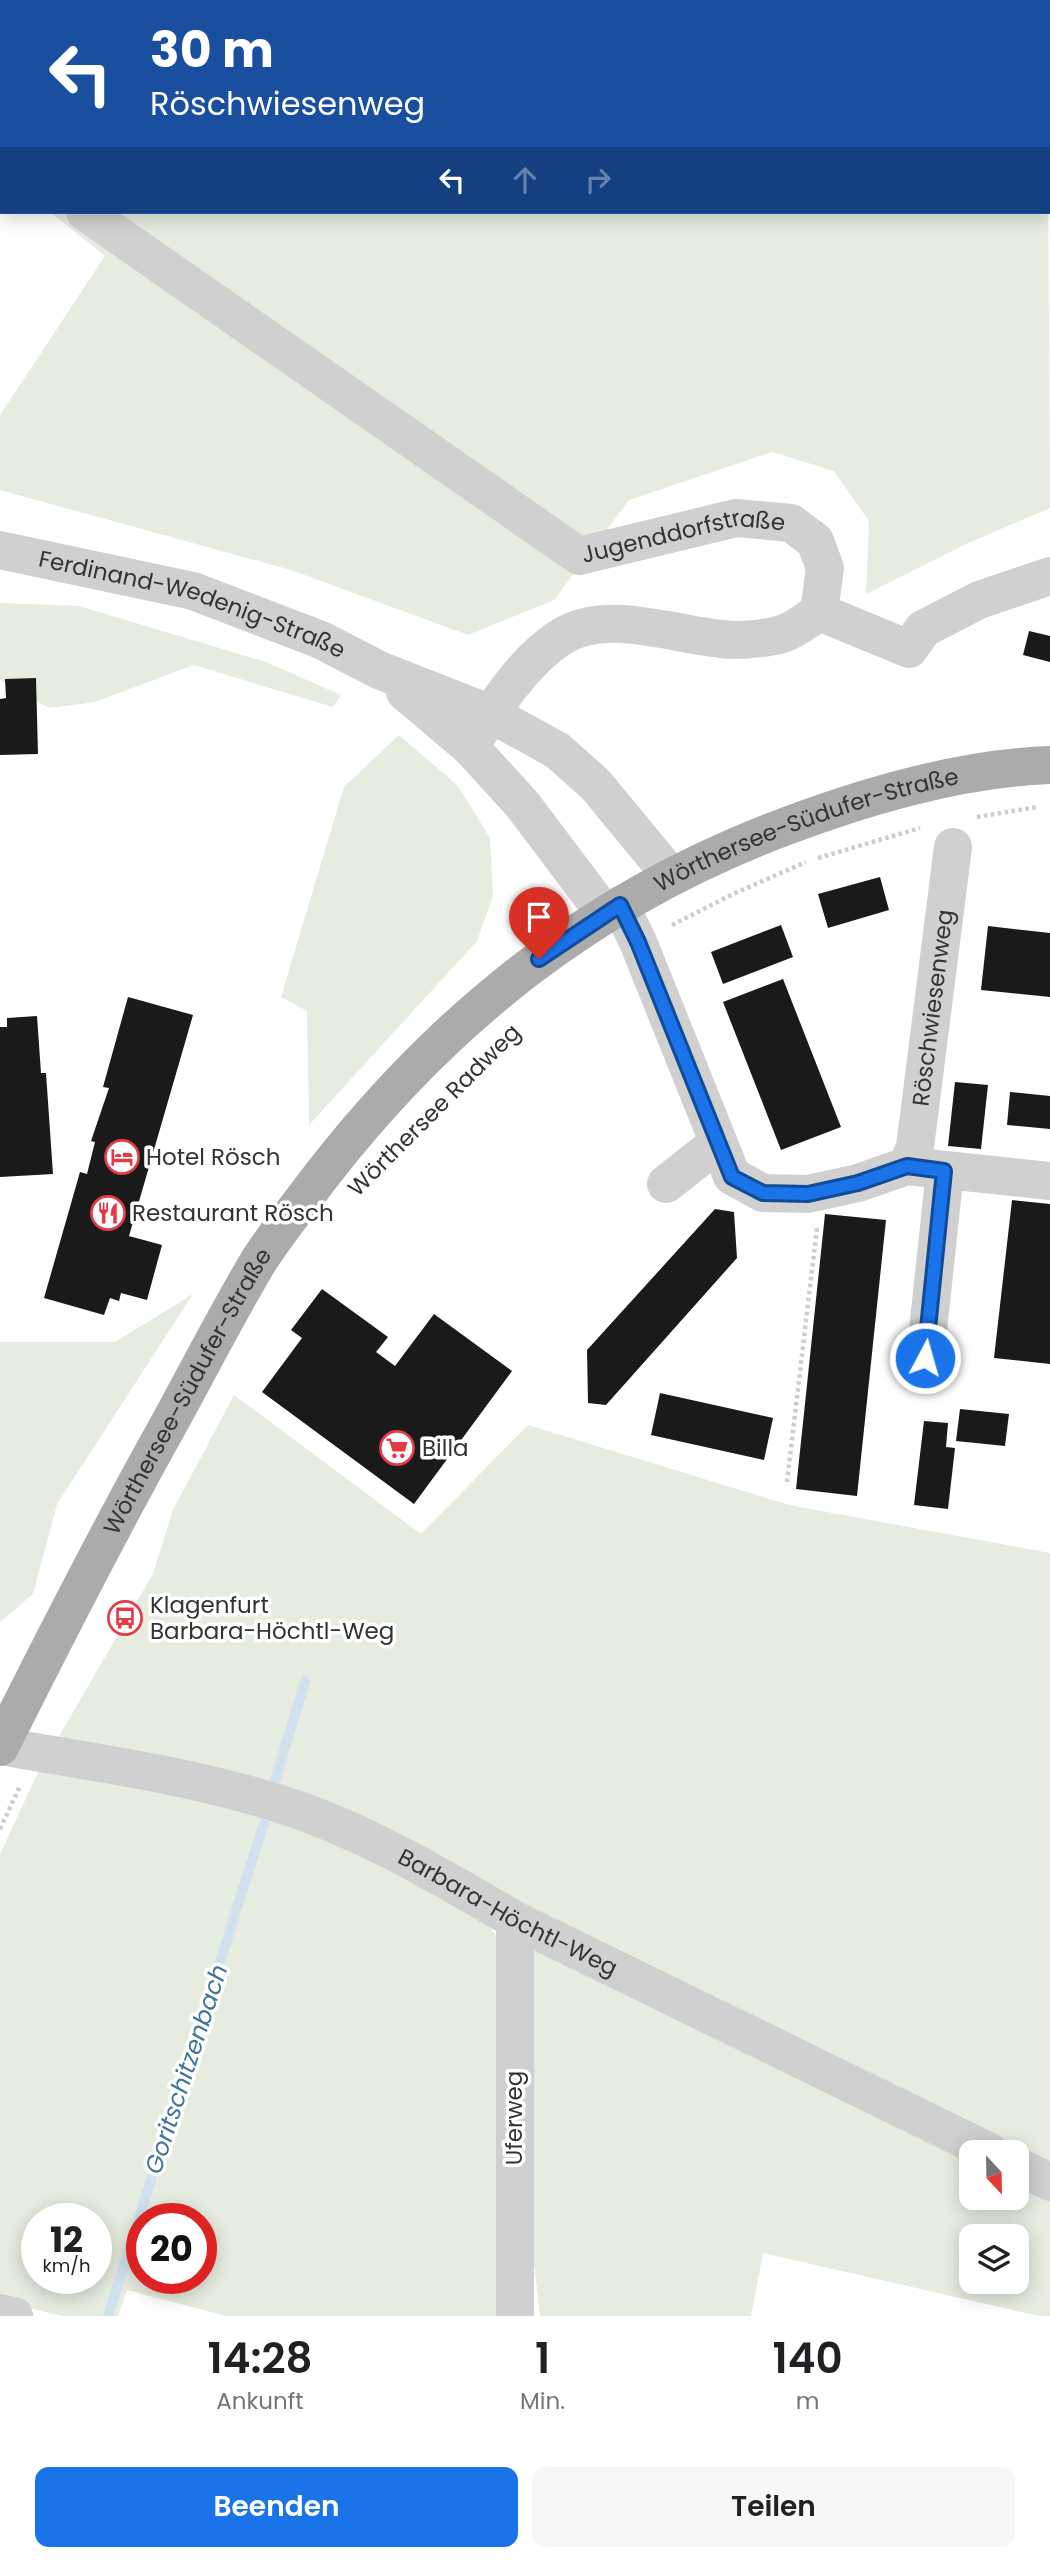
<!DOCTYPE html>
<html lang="de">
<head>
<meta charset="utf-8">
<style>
	:root { --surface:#fff; --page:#f6f6f6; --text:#202124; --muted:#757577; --accent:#1a73e8 }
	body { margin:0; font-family:Poppins,sans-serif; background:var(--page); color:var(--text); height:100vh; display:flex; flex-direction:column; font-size:26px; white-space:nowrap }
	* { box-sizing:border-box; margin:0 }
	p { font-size:23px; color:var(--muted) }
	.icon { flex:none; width:38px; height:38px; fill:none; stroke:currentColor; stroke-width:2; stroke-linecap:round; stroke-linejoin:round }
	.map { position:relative; height:2316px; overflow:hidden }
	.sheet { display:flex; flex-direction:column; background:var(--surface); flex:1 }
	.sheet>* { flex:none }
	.banner { position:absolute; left:0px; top:0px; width:1050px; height:214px; box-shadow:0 4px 18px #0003; background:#1a4fa0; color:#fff; overflow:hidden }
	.needle { width:46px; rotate:158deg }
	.fabs { position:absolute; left:959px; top:2140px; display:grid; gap:14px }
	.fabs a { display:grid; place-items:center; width:70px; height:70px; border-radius:14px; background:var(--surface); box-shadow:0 4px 18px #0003; font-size:35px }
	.speed { position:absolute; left:21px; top:2203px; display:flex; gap:14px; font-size:35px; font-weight:700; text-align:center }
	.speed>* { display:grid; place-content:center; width:91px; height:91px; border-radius:50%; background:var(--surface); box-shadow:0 4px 18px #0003; line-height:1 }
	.speed small { font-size:18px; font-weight:400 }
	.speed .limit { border:10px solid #d22; background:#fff; color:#111 }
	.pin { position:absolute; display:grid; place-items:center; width:60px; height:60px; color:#fff; margin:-72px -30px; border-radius:50% 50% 50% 0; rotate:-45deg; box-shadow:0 0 7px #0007 }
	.pin .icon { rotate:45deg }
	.me { position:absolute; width:77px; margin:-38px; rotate:6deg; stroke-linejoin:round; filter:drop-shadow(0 0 5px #0008) }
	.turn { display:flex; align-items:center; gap:24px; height:147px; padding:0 35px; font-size:32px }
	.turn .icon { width:91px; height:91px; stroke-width:2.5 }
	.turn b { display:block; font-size:49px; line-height:60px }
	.lanes { display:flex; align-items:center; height:66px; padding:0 35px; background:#0003; justify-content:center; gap:35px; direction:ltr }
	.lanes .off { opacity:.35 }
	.eta { display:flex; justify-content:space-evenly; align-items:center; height:119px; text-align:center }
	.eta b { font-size:42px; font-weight:600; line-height:49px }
	.button { display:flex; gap:14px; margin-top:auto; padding:14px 35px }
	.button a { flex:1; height:80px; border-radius:14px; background:var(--accent); color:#fff; font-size:28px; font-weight:600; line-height:80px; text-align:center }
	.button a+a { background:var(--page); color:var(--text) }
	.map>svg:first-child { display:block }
</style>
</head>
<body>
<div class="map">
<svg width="1050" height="2316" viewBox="0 0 1050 2316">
	<rect width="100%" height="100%" fill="#fff"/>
	<path fill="#e6ecdf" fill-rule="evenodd" d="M 0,0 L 471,0 L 473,2 L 2,2 L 2,173 Z
		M 1048,150 L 1050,508 L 968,543 L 866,594 L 869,521 L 834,471 L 772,452 L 629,500 L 554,600 L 468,635 L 291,570 L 0,490 L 0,415 L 105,256 L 50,212 L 1048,212 Z
		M 0,603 L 79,606 L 266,662 L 341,695 L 333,707 L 194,665 L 95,702 L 49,708 L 0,680 Z
		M 399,735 L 458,786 L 490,838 L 493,896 L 477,941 L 309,1125 L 307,1011 L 281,997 L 344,787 Z
		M 193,1294 L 57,1504 L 33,1594 L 0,1622 L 0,1342 L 115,1342 Z
		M 234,1395 L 421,1534 L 528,1425 L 789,1505 L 1050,1553 L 1050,2316 L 1039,2316 L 763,2253 L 751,2316 L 540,2316 L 527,2202 L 526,1911 L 57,1740 L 153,1574 L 173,1510 ZM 971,2152 L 1017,2152 L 1017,2198 L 971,2198 ZM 971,2236 L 1017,2236 L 1017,2282 L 971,2282 Z
		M 41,1766 L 273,1813 L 485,1918 L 503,1948 L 503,2316 L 226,2316 L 127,2290 L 118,2316 L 62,2316 L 0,2301 L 0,1854 ZM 37,2219 L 96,2219 L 96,2278 L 37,2278 ZM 142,2219 L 201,2219 L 201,2278 L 142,2278 Z"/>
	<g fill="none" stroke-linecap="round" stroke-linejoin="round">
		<path stroke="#cfe2ee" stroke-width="10" d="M 275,1781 L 305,1681
			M 108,2316 L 264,1823"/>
	</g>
	<path fill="#1a1a1a" d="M 1029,631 L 1050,636 L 1050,662 L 1023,655 Z
		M 36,678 L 38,754 L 0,755 L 0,699 L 6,698 L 5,679 Z
		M 880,877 L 889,910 L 828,928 L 818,894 Z
		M 781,925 L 793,957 L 723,984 L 711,952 Z
		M 988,926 L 1050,933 L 1050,997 L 981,990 Z
		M 783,979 L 841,1127 L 781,1150 L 723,1002 Z
		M 128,997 L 193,1015 L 129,1236 L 162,1245 L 147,1300 L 121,1293 L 119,1301 L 110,1298 L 104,1315 L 44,1298 L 80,1172 L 87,1174 L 95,1142 L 91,1141 L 109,1088 L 103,1087 Z
		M 37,1016 L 41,1073 L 46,1073 L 53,1174 L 0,1177 L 0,1027 L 7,1027 L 7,1018 Z
		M 955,1082 L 988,1085 L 981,1149 L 948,1146 Z
		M 1010,1092 L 1050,1096 L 1050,1129 L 1007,1125 Z
		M 1012,1200 L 1050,1204 L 1050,1364 L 994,1358 Z
		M 715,1209 L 734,1212 L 737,1258 L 606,1405 L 588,1403 L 587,1350 Z
		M 825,1214 L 886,1220 L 857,1496 L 796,1489 Z
		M 322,1289 L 388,1337 L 376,1352 L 395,1366 L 434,1314 L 512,1371 L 414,1504 L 262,1392 L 302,1338 L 291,1330 Z
		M 660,1393 L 773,1418 L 764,1460 L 651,1435 Z
		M 960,1409 L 1009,1414 L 1005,1446 L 956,1441 Z
		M 924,1421 L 948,1423 L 946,1447 L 955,1448 L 948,1509 L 914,1505 Z"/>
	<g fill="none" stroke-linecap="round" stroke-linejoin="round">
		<path stroke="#cdcdcd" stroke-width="4.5" stroke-dasharray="3.5 3.5" stroke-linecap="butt" d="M 977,817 L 1037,807
			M 818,858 L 920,828
			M 672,925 L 733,894 L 806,862
			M 787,1482 L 817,1228
			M 0,1829 L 20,1786"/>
		<g stroke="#d0d0d0" stroke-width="38">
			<path d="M 0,149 L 2,151"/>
			<path id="s1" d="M 85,212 L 579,556 L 736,518 L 791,523 L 815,541 L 825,568 L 819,612"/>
			<path id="s2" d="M 0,550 L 193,591 L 321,640 L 379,670 L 491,714 L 558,751 L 596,785 L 671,876"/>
			<path d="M 819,612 L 909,649 L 923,629 L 979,600 L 1050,576"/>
			<path d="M 405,692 L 470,747 L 522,804 L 605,914"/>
			<path d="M 470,747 C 494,708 522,662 561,637 C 610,606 682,639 735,640 C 748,640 769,638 782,634 C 795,630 808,619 819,612"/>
			<path d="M 620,905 L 638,942 L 732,1176 L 763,1193 L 808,1194 L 858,1183 L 907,1166 L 1050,1181"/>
			<path id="s3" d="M 907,1166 L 915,1147 L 953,847"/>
			<path d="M 666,1184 L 718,1143"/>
			<path d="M 925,1358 L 945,1171"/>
			<path id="s4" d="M 0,1746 C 92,1762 187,1775 277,1803 C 361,1829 440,1876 515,1920 L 990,2152"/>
			<path d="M 1017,2166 L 1050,2182"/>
			<path d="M 0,2313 L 14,2316"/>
			<path d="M 515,2316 L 515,1920"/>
		</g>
		<path stroke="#ababab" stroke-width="38" id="s5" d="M 0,1747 C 55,1637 110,1529 170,1422 C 199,1369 227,1314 258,1262 C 277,1232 300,1204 321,1176 C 445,1016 593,899 784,827 C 866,796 962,768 1050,765"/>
	</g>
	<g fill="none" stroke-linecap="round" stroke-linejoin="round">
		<g stroke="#114b97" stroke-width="18">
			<path id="route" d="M 539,959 L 620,905 L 638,942 L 732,1177 L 763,1193 L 808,1194 L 858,1183 L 907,1166 L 944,1171 L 925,1358"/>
		</g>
		<use href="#route" stroke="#1a73e8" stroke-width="12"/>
	</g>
	<defs>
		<g id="hotel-ring" transform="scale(1.75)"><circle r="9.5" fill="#fff" stroke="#e63946" stroke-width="1.5"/><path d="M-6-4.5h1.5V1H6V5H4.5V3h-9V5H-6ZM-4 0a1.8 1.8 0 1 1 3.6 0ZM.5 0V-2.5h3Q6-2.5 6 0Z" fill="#e63946"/></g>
		<g id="restaurant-ring" transform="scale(1.75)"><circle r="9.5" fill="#fff" stroke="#e63946" stroke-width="1.5"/><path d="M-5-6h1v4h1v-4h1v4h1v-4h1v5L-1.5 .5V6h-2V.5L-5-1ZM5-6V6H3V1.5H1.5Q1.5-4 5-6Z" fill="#e63946"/></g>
		<g id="supermarket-ring" transform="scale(1.75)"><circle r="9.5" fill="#fff" stroke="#e63946" stroke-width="1.5"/><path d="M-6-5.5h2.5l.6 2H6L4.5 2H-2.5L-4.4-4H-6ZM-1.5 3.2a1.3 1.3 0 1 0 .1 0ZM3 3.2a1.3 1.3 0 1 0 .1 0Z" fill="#e63946"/></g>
		<g id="bus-ring" transform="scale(1.75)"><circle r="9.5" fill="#fff" stroke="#e63946" stroke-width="1.5"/><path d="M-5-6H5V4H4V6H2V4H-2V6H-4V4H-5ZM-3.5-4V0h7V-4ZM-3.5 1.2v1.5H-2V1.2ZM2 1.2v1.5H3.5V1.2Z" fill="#e63946"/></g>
	</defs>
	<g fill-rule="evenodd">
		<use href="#hotel-ring" x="122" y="1157"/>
		<use href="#restaurant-ring" x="108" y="1213"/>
		<use href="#supermarket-ring" x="397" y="1448"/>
		<use href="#bus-ring" x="125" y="1618"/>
	</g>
	<g text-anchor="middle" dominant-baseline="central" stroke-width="7" stroke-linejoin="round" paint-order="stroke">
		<g font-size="23" fill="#333" stroke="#fff">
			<text stroke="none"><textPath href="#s1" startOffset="709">Jugenddorfstraße</textPath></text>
			<text stroke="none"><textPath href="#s2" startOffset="200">Ferdinand-Wedenig-Straße</textPath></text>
			<text stroke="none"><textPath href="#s5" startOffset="1264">Wörthersee-Südufer-Straße</textPath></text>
			<text stroke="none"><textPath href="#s3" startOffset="161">Röschwiesenweg</textPath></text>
			<text transform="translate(434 1110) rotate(-45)">Wörthersee Radweg</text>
			<text stroke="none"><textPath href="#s5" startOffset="402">Wörthersee-Südufer-Straße</textPath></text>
			<text stroke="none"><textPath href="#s4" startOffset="539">Barbara-Höchtl-Weg</textPath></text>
			<text transform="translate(514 2118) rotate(-90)">Uferweg</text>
		</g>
		<g font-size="23" fill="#333" stroke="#fff" text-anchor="start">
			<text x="146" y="1157">Hotel Rösch</text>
			<text x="132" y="1213">Restaurant Rösch</text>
			<text x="422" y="1448">Billa</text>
			<text x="150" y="1605">Klagenfurt<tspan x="150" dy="26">Barbara-Höchtl-Weg</tspan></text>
		</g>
		<g font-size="24" font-style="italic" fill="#3f7597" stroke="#fff">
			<text transform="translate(186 2069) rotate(-72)">Goritschitzenbach</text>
		</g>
	</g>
</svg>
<div class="fabs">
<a><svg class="needle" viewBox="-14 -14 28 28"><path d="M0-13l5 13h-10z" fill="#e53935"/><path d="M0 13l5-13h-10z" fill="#757577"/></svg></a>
<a><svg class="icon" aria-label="layers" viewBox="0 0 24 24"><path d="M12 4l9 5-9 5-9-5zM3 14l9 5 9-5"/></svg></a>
</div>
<div class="speed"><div>12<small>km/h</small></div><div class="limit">20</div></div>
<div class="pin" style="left:539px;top:959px;background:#d93025"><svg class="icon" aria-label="arrive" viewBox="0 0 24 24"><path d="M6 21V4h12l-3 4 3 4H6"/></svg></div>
<svg class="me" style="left:925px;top:1358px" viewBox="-20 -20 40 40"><circle r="17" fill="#1a73e8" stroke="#fff" stroke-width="3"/><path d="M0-11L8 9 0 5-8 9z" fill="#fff"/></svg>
<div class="banner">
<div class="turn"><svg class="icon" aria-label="left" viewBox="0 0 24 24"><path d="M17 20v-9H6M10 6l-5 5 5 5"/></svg><div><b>30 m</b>Röschwiesenweg</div></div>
<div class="lanes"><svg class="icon" aria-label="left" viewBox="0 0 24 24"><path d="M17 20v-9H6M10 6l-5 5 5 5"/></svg><svg class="icon off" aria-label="ahead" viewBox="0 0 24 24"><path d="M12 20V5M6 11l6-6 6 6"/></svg><svg class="icon off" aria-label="right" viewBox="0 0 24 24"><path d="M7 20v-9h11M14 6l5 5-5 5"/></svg></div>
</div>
</div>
<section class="sheet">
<div class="eta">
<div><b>14:28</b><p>Ankunft</p></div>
<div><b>1</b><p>Min.</p></div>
<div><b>140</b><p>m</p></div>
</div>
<div class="button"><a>Beenden</a><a>Teilen</a></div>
</section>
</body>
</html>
